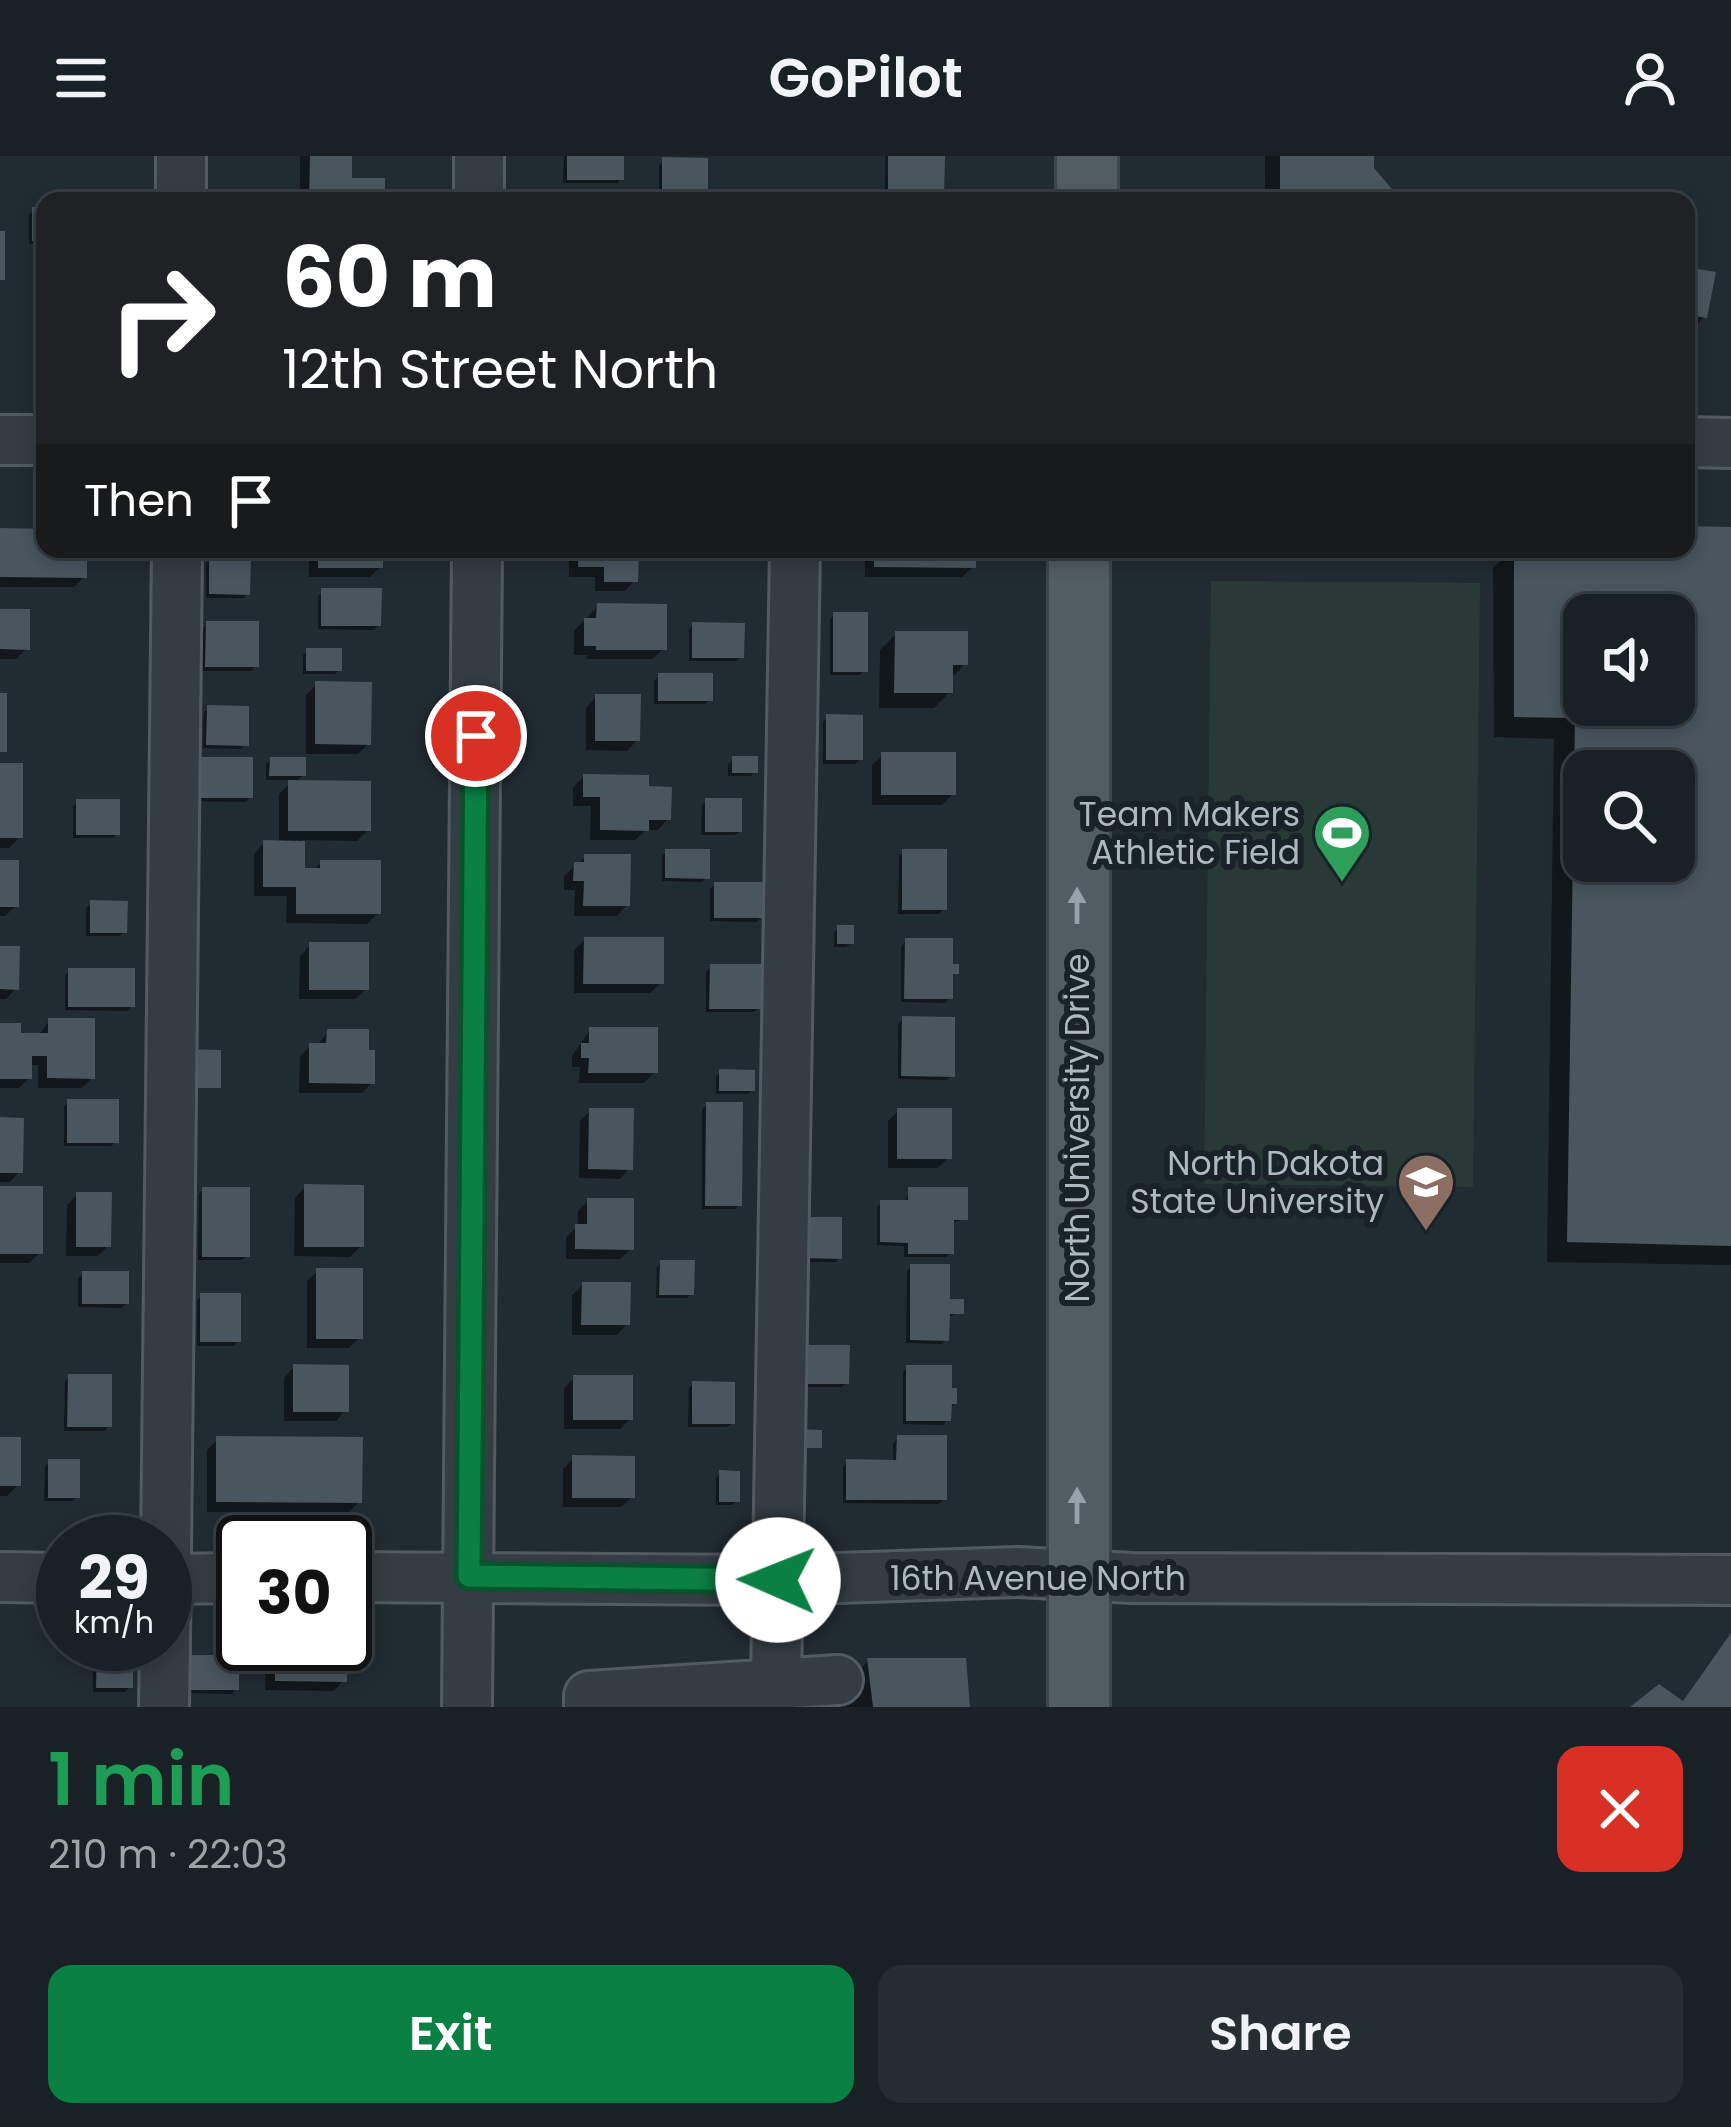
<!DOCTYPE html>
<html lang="en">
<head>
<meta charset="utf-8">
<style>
	:root { --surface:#192026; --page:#262d32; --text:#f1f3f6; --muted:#9fa3a7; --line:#373e43; --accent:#0b8043 }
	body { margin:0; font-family:Poppins,sans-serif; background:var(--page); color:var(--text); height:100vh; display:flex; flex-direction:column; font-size:45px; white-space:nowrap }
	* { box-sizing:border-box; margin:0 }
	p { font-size:39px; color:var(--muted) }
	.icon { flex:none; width:66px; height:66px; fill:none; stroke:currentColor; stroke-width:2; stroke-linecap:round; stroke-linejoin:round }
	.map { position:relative; height:1551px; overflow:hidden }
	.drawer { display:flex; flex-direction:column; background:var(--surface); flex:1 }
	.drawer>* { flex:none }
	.banner { position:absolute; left:36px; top:36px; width:1659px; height:366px; border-radius:24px; box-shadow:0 6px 18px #0003,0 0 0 3px var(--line); background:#202124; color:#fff; overflow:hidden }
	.buttons { position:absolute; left:1563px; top:438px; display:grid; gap:24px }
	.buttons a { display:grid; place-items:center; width:132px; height:132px; border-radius:24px; background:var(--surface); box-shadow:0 6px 18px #0003,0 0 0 3px var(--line); font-size:60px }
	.speed { position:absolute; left:36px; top:1359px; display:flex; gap:24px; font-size:60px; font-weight:700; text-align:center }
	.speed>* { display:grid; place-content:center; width:156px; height:156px; border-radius:50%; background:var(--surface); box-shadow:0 6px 18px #0003,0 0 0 3px var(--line); line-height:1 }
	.speed small { font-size:30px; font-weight:400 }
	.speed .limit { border:6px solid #111; border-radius:18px; background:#fff; color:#111 }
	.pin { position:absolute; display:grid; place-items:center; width:102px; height:102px; color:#fff; margin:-51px; border:6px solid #fff; border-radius:50%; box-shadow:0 3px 12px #0007 }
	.me { position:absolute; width:132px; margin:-66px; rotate:271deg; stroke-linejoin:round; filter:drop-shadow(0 0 9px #0008) }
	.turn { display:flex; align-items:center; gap:42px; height:252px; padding:0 48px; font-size:54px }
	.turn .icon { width:156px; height:156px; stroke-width:2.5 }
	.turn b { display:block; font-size:84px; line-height:102px }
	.then { display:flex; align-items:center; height:114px; padding:0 48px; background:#0003; gap:24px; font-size:45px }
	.round { display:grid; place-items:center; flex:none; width:126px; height:126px; border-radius:24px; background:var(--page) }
	.summary { display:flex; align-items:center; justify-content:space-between; height:204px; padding:0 48px }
	h1 { font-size:72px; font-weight:600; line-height:90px; color:#1e9e55 }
	.button { display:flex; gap:24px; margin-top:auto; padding:24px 48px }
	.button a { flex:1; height:138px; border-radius:24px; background:var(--accent); color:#fff; font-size:48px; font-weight:600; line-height:138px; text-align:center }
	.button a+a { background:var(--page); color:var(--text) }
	header { display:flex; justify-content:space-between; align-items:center; height:156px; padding:0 48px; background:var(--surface); font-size:54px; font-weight:600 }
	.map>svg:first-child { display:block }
</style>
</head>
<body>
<header><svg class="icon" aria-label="menu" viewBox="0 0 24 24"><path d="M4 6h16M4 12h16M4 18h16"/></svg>GoPilot<svg class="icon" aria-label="person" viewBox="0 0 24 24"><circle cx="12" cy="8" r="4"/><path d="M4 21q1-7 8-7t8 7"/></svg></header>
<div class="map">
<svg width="1731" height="1551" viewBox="0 0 1731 1551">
	<rect width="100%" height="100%" fill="#212b32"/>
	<path fill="#293a36" d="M 1211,425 L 1480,427 L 1473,1031 L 1204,1028 Z"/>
	<path fill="#0007" fill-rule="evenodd" d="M 300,0 L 349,0 L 349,25 L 382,45 L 300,45 Z
		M 564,0 L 621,0 L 621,22 L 617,27 L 563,27 Z
		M 885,0 L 942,0 L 941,40 L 937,45 L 885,45 Z
		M 1265,0 L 1371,0 L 1371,13 L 1398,45 L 1265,45 Z
		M 664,4 L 705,40 L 700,45 L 659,45 L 659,9 Z
		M 34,54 L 45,54 L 45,88 L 29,88 L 29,59 Z
		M 1686,114 L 1704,161 L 1688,177 L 1686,177 Z
		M 1686,373 L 1731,374 L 1731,1109 L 1547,1106 L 1554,583 L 1494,581 L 1493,412 L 1512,393 L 1686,393 ZM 1584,459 L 1674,459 L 1674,549 L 1584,549 ZM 1584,615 L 1674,615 L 1674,705 L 1584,705 Z
		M 0,375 L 45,376 L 45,393 L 84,393 L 84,421 L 74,431 L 0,431 Z
		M 309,393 L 380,393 L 380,411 L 370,421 L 309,421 Z
		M 569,393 L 636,393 L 635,424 L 625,435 L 595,435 L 595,421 L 569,421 Z
		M 865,393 L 973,393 L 973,411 L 962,421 L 865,421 Z
		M 210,403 L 247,438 L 243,442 L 206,442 L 206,407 Z
		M 323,435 L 378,469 L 374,474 L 318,473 L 318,440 Z
		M 598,450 L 664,492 L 653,503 L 587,503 L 587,499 L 574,499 L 574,475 Z
		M 0,456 L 27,492 L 16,503 L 0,503 Z
		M 834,459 L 865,514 L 860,519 L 830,519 L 830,463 Z
		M 207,468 L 256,510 L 251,515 L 202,515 L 203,473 Z
		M 693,469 L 741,501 L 737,505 L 689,505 L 689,473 Z
		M 896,478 L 965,508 L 950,523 L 950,536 L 934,552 L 879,552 L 880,494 Z
		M 307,495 L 339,514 L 335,518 L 303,518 L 303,499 Z
		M 659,520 L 710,544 L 705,548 L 654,548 L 654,525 Z
		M 317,528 L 368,588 L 358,598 L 306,598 L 306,539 Z
		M 596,541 L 637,584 L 627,595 L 586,594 L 586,552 Z
		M 208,552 L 246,588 L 241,593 L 203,592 L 204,557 Z
		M 827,562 L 860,603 L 855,608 L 823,608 L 823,566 Z
		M 883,599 L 953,638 L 942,649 L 872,649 L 872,609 Z
		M 733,603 L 755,615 L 751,620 L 728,620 L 728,608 Z
		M 271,604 L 303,619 L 295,627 L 368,674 L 357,685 L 302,684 L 302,715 L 313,715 L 321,707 L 378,757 L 367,768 L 286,767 L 287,740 L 254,740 L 254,698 L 264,687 L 279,687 L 279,638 L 293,624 L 266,624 L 266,608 Z
		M 182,608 L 250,641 L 246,646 L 182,645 Z
		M 0,610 L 20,681 L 9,692 L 0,692 Z
		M 584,621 L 646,633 L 668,663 L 658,674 L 646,674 L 635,684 L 590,684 L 591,650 L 573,650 L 573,631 Z
		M 706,645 L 740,675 L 735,679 L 701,679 L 702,649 Z
		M 77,646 L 117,678 L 113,682 L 73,682 L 73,651 Z
		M 666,696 L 707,721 L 702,726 L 662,725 L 662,700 Z
		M 903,696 L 944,753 L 939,758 L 898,758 L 899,700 Z
		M 585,701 L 627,749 L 617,760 L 574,760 L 575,734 L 564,734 L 564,720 Z
		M 0,707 L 16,750 L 5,760 L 0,760 Z
		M 715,729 L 761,761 L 757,766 L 710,765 L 710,733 Z
		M 91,747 L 124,776 L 120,780 L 86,780 L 86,752 Z
		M 838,772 L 851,787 L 846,791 L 834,791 L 834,777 Z
		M 585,784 L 661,827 L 650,837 L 574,837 L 574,794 Z
		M 906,785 L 956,816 L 950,822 L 950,842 L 946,847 L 901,846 L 901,790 Z
		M 310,789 L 366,833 L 355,843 L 299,843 L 300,800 Z
		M 0,793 L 16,832 L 6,843 L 0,843 Z
		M 711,811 L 759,851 L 754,856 L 706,856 L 706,816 Z
		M 69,815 L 132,850 L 127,855 L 65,854 L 65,820 Z
		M 903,863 L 952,919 L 947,924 L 898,923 L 898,868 Z
		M 49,865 L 92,922 L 82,932 L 38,932 L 38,909 L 29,909 L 29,922 L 19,932 L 0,932 L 0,870 L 18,880 L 38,880 Z
		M 590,874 L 655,916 L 644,927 L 579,927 L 580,911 L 572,911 L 572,900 Z
		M 328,876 L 366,897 L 372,927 L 362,937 L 299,937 L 300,901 L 310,890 L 317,890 Z
		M 720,916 L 752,934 L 748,938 L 716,938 L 716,921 Z
		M 69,946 L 116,986 L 111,990 L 64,990 L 64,950 Z
		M 707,949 L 740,1048 L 735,1053 L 702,1053 L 702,953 Z
		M 590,955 L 630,1012 L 620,1023 L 579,1022 L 580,965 Z
		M 898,955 L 949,1001 L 938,1012 L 888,1012 L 888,965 Z
		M 0,964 L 20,1015 L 10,1026 L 0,1026 Z
		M 305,1031 L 361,1090 L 350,1101 L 294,1100 L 295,1042 Z
		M 0,1033 L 40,1097 L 29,1107 L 0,1107 Z
		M 203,1034 L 247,1099 L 242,1104 L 198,1104 L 199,1038 Z
		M 909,1034 L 965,1063 L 951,1067 L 951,1096 L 946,1101 L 904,1101 L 904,1090 L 877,1089 L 877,1051 L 881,1047 L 905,1047 Z
		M 77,1039 L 108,1090 L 98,1100 L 66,1100 L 67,1049 Z
		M 588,1045 L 631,1093 L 620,1103 L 566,1103 L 566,1081 L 578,1070 L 578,1055 Z
		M 798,1068 L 839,1102 L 835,1106 L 798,1106 Z
		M 661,1107 L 691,1137 L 687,1142 L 656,1142 L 657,1111 Z
		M 911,1111 L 961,1156 L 947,1161 L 947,1183 L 942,1188 L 906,1187 L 907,1115 Z
		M 318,1115 L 360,1181 L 349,1192 L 307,1192 L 307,1125 Z
		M 83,1118 L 126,1147 L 122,1152 L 78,1151 L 78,1122 Z
		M 583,1129 L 627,1168 L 617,1179 L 572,1179 L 572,1139 Z
		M 201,1140 L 238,1185 L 234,1190 L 197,1190 L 197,1145 Z
		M 797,1197 L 846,1227 L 842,1231 L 797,1231 Z
		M 294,1211 L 346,1254 L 336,1265 L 284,1265 L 284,1222 Z
		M 907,1212 L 954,1247 L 944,1269 L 903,1268 L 903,1216 Z
		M 69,1221 L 109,1270 L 104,1275 L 64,1275 L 65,1226 Z
		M 574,1222 L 630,1263 L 620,1273 L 564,1273 L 564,1232 Z
		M 693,1228 L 732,1267 L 727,1271 L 688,1271 L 689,1232 Z
		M 898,1282 L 944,1343 L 939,1348 L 843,1347 L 843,1311 L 847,1306 L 893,1307 L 893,1287 Z
		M 218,1283 L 359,1346 L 349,1356 L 207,1356 L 207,1294 Z
		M 0,1284 L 18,1329 L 7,1340 L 0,1340 Z
		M 574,1302 L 632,1341 L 621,1351 L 563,1351 L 563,1313 Z
		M 49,1306 L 77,1341 L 72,1345 L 44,1345 L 45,1310 Z
		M 721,1317 L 737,1345 L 732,1349 L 716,1349 L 716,1322 Z
		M 93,1488 L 130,1488 L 130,1531 L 125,1536 L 93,1536 Z
		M 271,1488 L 344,1488 L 344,1524 L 334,1535 L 265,1534 L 266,1493 Z
		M 192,1502 L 236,1533 L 232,1538 L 188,1537 L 188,1506 Z
		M 868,1505 L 967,1551 L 839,1551 L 838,1536 Z"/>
	<path fill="#49565e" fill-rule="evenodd" d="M 310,0 L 352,0 L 352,22 L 385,22 L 385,45 L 309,45 Z
		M 567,0 L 624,0 L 624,24 L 567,24 Z
		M 888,0 L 945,0 L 944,41 L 888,41 Z
		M 1280,0 L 1374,0 L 1374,12 L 1402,45 L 1280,45 Z
		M 662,1 L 708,2 L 708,41 L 662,41 Z
		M 32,51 L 45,51 L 45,85 L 32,85 Z
		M 0,75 L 5,75 L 5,124 L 0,124 Z
		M 1686,111 L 1716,116 L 1707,162 L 1686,159 Z
		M 1686,370 L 1731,371 L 1731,1090 L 1567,1086 L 1575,562 L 1514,561 L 1514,393 L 1686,393 ZM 1584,459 L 1674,459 L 1674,549 L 1584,549 ZM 1584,615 L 1674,615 L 1674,705 L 1584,705 Z
		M 0,372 L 45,373 L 45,393 L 87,393 L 87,422 L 0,421 Z
		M 318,393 L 383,393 L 383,412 L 318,412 Z
		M 579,393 L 639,393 L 638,426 L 604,426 L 604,411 L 578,411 Z
		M 874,393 L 976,393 L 976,412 L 874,411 Z
		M 209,400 L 251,400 L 250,439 L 209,438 Z
		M 321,432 L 382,432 L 381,470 L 321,470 Z
		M 597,447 L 667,448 L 667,494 L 596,494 L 596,490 L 584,490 L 584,462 L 596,462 Z
		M 0,453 L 30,453 L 30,494 L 0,493 Z
		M 833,456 L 868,456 L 868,516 L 833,516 Z
		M 206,465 L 259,465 L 259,511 L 205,511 Z
		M 692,466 L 745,467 L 744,502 L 692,502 Z
		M 895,475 L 968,475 L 968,509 L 953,509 L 953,537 L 894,537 Z
		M 306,492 L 342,492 L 342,515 L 306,515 Z
		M 658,517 L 713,517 L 713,545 L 658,545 Z
		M 315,525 L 372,526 L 371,589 L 315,588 Z
		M 0,537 L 7,537 L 7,596 L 0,596 Z
		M 595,538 L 641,538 L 640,585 L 595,585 Z
		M 207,549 L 249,550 L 249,590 L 206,589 Z
		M 826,558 L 863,559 L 863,604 L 826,604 Z
		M 881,596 L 956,596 L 956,639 L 881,639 Z
		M 732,600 L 758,600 L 758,617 L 732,617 Z
		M 185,601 L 253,601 L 253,642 L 185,642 Z
		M 270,601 L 306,601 L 306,620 L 269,620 Z
		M 0,607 L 23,607 L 23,682 L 0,682 Z
		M 583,618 L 649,619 L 649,630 L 672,631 L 671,664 L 649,664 L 649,675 L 600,674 L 600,641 L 583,641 Z
		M 288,624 L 371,625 L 371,675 L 288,675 Z
		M 705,642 L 742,642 L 742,676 L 705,676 Z
		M 76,643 L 120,643 L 120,679 L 76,679 Z
		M 263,684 L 305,685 L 305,712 L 320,712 L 320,704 L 381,704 L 381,758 L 296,758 L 296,731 L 263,731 Z
		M 665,693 L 710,693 L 710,723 L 665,722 Z
		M 902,693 L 947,693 L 947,754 L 902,754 Z
		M 584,698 L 631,698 L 630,750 L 583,750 L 584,725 L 573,725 L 574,706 L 584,706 Z
		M 0,704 L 19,704 L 19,751 L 0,751 Z
		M 714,726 L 764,726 L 764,762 L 714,762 Z
		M 90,744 L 128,745 L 127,777 L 90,777 Z
		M 837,769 L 854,769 L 854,788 L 837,788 Z
		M 584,781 L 664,781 L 664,828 L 583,828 Z
		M 905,782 L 953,782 L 953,808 L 959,808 L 959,818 L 953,818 L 953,843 L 904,843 Z
		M 309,786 L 369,786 L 369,834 L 309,834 Z
		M 0,790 L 20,790 L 19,834 L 0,833 Z
		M 710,808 L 762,808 L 762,853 L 709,853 Z
		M 68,812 L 135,812 L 135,851 L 68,851 Z
		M 902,860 L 955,861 L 955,921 L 901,920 Z
		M 48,862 L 95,862 L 95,923 L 47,922 L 47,900 L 32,900 L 32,923 L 0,923 L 0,867 L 21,867 L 21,877 L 48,877 Z
		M 589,871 L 658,871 L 658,917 L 588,917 L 589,902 L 581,902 L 581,887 L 589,887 Z
		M 327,873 L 369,873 L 369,894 L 375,894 L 375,928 L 309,927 L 309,887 L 326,887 Z
		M 185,893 L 221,894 L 221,932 L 185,932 Z
		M 719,913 L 755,914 L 755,935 L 719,935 Z
		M 67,943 L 119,943 L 119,987 L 67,987 Z
		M 706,946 L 743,946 L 742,1050 L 705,1050 Z
		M 589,952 L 634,952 L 633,1014 L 588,1013 Z
		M 897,952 L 952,952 L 952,1003 L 897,1003 Z
		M 0,961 L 24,962 L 23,1017 L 0,1017 Z
		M 304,1028 L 364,1029 L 364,1091 L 304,1091 Z
		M 0,1030 L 43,1030 L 43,1098 L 0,1098 Z
		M 202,1031 L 250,1031 L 250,1101 L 202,1101 Z
		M 908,1031 L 968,1031 L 968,1064 L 954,1064 L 954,1098 L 908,1098 L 908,1087 L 880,1086 L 880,1044 L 908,1044 Z
		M 76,1036 L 112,1036 L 111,1091 L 76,1091 Z
		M 587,1042 L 634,1042 L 634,1094 L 575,1093 L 575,1068 L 587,1068 Z
		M 802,1061 L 842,1061 L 842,1103 L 802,1102 Z
		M 660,1104 L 695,1104 L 694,1139 L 659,1139 Z
		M 910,1108 L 950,1108 L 950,1143 L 964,1143 L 964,1158 L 950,1158 L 949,1185 L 910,1184 Z
		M 316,1112 L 363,1112 L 363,1183 L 316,1183 Z
		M 82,1115 L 129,1115 L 129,1148 L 82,1148 Z
		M 582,1126 L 631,1126 L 630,1169 L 581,1169 Z
		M 200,1137 L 241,1137 L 241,1186 L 200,1186 Z
		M 800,1189 L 850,1189 L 849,1228 L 800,1228 Z
		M 293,1208 L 349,1209 L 349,1256 L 293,1256 Z
		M 906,1209 L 952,1209 L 952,1232 L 957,1232 L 957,1248 L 952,1248 L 951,1265 L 906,1265 Z
		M 68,1218 L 112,1218 L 112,1271 L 67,1271 Z
		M 573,1219 L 633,1219 L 633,1264 L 573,1264 Z
		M 692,1225 L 735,1226 L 735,1268 L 692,1268 Z
		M 798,1273 L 822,1274 L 822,1292 L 798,1292 Z
		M 897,1279 L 947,1279 L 947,1344 L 846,1344 L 846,1303 L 896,1304 Z
		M 216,1280 L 363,1281 L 362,1347 L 216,1346 Z
		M 0,1281 L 21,1281 L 21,1330 L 0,1330 Z
		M 572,1299 L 635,1300 L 635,1342 L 572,1342 Z
		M 48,1303 L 80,1303 L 80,1342 L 48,1342 Z
		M 719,1314 L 740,1315 L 740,1346 L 719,1346 Z
		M 1731,1477 L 1731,1551 L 1630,1551 L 1659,1528 L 1683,1545 Z
		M 97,1488 L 133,1488 L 133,1532 L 96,1532 Z
		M 275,1488 L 347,1488 L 347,1526 L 275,1525 Z
		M 191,1499 L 239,1499 L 239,1534 L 191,1534 Z
		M 867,1502 L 966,1502 L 970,1551 L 873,1551 Z"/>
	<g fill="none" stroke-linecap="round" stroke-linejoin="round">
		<g stroke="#515b61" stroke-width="54">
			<path id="minor" d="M 181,45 L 181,0
				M 479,45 L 479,0
				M 0,284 L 45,284
				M 1686,286 L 1731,287
				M 0,1421 L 63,1422
				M 345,1421 L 779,1424 L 1018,1416 L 1132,1422 L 1731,1424
				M 165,1423 L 243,1422
				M 165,1485 L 177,393
				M 776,1528 L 795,393
				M 164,1551 L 165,1488
				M 467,1551 L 477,393
				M 589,1551 L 589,1540 L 838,1524"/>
		</g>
		<g stroke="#3d464d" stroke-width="66">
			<path id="major" d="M 1087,45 L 1087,0
				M 1079,393 L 1079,1551"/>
		</g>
		<use href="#minor" stroke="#343d43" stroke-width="48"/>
		<use href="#major" stroke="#525c63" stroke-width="60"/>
	</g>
	<defs><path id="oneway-solid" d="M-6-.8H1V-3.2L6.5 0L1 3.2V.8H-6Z" transform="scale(3)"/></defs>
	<g fill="#97a1a9">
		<use href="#oneway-solid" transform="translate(1077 750) rotate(-90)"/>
		<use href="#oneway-solid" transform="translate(1077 1350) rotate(-90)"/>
	</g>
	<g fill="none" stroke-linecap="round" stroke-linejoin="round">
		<g stroke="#07532c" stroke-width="30">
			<path id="route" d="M 476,580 L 469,1420 L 778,1424"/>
		</g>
		<use href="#route" stroke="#0b8043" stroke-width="21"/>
	</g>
	<defs>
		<g id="stadium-pin" transform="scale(3)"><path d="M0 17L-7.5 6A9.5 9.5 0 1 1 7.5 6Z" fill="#2e9e5b" stroke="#192227"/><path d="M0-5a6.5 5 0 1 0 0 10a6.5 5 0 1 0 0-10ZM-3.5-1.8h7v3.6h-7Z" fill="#fff"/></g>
		<g id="university-pin" transform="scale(3)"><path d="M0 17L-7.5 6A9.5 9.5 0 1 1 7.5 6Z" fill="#8d6e63" stroke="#192227"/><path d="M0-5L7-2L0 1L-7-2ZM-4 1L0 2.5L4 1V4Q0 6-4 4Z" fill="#fff"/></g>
	</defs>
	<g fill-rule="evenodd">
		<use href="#stadium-pin" x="1342" y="677"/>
		<use href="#university-pin" x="1426" y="1026"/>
	</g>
	<g text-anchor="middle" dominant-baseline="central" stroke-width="12" stroke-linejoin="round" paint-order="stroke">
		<g font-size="33" fill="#aeb8c0" stroke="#192227" text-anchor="end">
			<text x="1300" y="658">Team Makers<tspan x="1300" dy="38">Athletic Field</tspan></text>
			<text x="1384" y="1007">North Dakota<tspan x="1384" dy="38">State University</tspan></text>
		</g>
		<g font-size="33" fill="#aeb8c0" stroke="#192227">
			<text transform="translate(1077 972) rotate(-90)">North University Drive</text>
			<text x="1038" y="1422">16th Avenue North</text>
		</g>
	</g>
</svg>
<div class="buttons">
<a><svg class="icon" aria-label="sound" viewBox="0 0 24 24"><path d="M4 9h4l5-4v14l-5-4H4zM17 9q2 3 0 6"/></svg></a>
<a><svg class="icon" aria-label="search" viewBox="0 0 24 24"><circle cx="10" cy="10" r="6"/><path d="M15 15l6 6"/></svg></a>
</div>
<div class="speed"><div>29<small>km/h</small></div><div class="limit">30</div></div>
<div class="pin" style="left:476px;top:580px;background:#d93025"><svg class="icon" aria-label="arrive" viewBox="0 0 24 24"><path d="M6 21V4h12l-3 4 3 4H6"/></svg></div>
<svg class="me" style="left:778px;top:1424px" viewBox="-20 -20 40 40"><circle r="19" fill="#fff"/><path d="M0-13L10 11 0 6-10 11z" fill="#0b8043"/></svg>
<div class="banner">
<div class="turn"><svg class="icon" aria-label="right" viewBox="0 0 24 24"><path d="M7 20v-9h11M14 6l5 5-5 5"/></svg><div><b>60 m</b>12th Street North</div></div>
<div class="then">Then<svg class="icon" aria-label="arrive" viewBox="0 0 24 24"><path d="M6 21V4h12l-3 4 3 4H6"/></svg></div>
</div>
</div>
<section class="drawer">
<div class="summary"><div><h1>1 min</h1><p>210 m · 22:03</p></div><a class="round" style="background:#d93025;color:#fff"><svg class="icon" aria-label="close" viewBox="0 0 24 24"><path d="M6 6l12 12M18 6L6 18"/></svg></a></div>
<div class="button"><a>Exit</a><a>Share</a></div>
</section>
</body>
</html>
